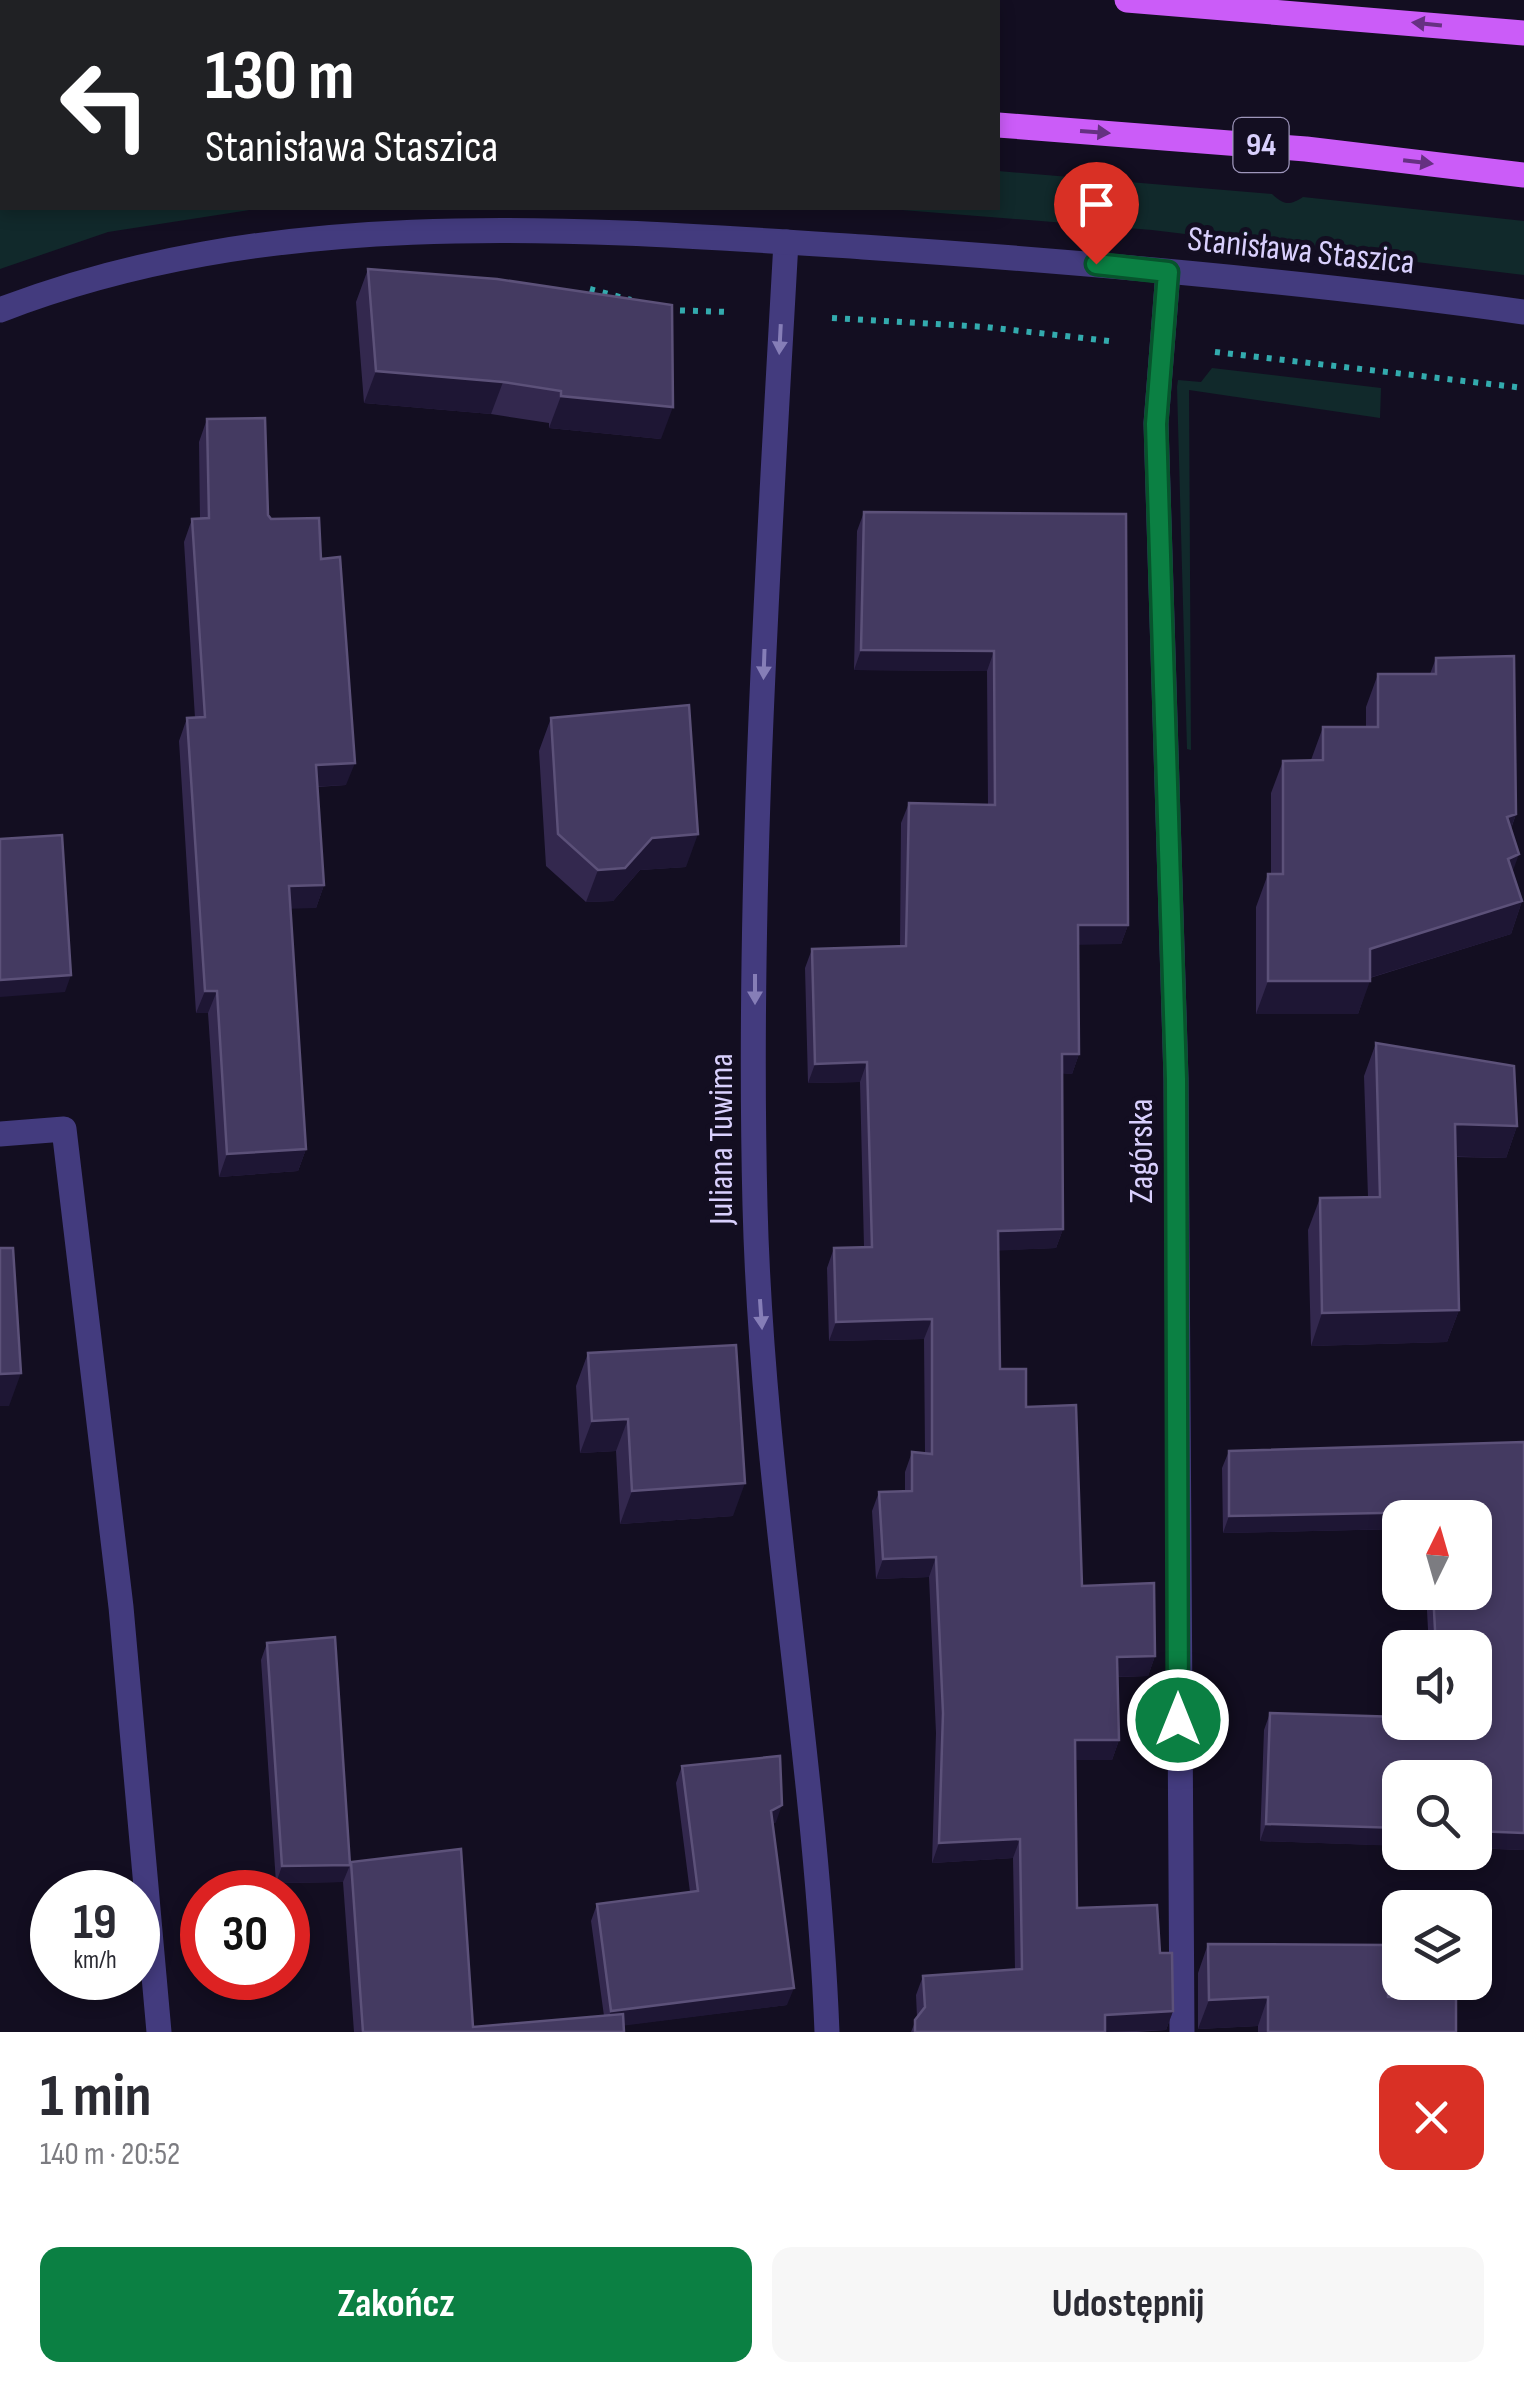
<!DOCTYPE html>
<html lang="pl">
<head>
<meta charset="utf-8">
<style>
	:root { --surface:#fff; --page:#f7f7f7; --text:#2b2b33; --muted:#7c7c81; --accent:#0b8043 }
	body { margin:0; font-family:"Sofia Sans Condensed",sans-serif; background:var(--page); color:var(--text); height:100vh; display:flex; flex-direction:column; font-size:38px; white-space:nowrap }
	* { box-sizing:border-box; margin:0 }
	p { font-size:32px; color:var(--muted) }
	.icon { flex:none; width:55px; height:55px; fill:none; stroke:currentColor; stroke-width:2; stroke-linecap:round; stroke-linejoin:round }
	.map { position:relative; height:2032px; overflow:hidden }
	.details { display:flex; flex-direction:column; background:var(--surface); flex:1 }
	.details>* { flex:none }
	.top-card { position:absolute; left:0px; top:0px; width:1000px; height:210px; box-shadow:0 5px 15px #0003; background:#202124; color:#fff; overflow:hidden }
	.needle { width:65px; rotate:5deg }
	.fabs { position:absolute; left:1382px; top:1500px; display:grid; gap:20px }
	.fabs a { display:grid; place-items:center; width:110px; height:110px; border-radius:20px; background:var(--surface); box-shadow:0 5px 15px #0003; font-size:50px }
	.speed { position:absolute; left:30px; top:1870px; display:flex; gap:20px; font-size:50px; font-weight:700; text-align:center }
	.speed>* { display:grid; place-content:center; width:130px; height:130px; border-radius:50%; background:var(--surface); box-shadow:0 5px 15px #0003; line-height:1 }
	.speed small { font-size:25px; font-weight:400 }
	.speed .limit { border:15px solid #d22; background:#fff; color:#111 }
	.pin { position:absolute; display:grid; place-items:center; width:85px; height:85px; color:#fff; margin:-102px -42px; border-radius:50% 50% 50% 0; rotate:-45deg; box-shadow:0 0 10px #0007 }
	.pin .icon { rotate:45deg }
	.me { position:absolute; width:110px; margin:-55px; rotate:0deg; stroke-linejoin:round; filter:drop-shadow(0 0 8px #0008) }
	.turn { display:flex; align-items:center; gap:35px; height:210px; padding:0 40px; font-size:45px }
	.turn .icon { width:130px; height:130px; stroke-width:2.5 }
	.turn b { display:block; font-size:70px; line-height:85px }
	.round { display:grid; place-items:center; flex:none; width:105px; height:105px; border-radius:20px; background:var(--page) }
	.head { display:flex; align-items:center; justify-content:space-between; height:170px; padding:0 40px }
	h1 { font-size:60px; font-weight:700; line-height:75px }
	.cta { display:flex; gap:20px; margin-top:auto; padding:20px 40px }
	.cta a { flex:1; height:115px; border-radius:20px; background:var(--accent); color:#fff; font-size:40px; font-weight:700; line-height:115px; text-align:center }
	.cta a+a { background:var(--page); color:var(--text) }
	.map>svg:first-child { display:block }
</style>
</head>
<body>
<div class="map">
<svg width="1524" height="2032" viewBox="0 0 1524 2032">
	<rect width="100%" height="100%" fill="#130e21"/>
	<path fill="#11292b" d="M 0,146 L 2,208 L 263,208 L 108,232 L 0,269 Z
		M 998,171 L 1272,194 C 1284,205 1289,206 1303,197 L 1524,221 L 1524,275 L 1152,230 L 877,208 L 998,208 Z
		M 1212,368 L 1381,388 L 1380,418 L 1189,390 L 1191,750 L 1187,749 L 1177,387 L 1178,380 L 1201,382 Z"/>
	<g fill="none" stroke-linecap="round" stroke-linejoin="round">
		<path stroke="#33abae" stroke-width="6" stroke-dasharray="5 8" stroke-linecap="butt" d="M 590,289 L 631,300
			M 667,310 L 730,312
			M 832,318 L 986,327 L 1109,341
			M 1215,352 L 1524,388"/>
		<path stroke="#433b7e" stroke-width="25" d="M 0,1134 L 64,1129 L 121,1607 L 159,2032"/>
		<path stroke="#433b7e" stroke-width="25" d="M 786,242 C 768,563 747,885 755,1206 C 762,1483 816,1756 827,2032
			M 1168,272 L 1156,423 L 1176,1079 L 1182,2032"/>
		<path stroke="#433b7e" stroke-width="25" d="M 0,310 C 276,204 574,228 863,247 C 1084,262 1305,281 1524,312"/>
		<path stroke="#cb5cf8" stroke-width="25" d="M 1127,0 L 1524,33
			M 0,69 L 2,69
			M 998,125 L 1306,149 L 1524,175"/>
	</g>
	<path fill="#33284e" d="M 368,269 L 661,439 L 549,428 L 549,423 L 491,414 L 364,403 L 356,302 Z
		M 207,419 L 271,519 L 321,559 L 346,785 L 317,787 L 324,885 L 316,908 L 290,908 L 306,1149 L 298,1171 L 219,1177 L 208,1013 L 196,1013 L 179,741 L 187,718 L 195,718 L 184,542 L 192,519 L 200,519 L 199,442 Z
		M 864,512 L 1126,514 L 1128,925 L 1121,944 L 1078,944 L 1079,1054 L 1072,1074 L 1062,1073 L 1063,1229 L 1056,1248 L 998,1250 L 1000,1369 L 1026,1407 L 1082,1586 L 1155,1656 L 1148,1676 L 1118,1677 L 1119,1740 L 1112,1760 L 1075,1760 L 1077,1908 L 1160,1953 L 1173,2011 L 1166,2030 L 1137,2032 L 911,2032 L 917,2017 L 916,1995 L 923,1976 L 1015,1970 L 1013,1858 L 932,1863 L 936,1733 L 929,1577 L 876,1579 L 872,1511 L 879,1492 L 905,1491 L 905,1472 L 912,1452 L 925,1453 L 924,1339 L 829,1341 L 827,1268 L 834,1248 L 864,1247 L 860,1082 L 808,1083 L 805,968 L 812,949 L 900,947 L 901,823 L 909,803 L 988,805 L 987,671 L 854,670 L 857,531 Z
		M 1436,658 L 1516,814 L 1511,829 L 1513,872 L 1522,901 L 1511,934 L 1370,978 L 1358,1014 L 1256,1014 L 1256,907 L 1268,874 L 1271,874 L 1271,793 L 1283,761 L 1311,760 L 1323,727 L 1366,727 L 1366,707 L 1378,674 L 1430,674 Z
		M 551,718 L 686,867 L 640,870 L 613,901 L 586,902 L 546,866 L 539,751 Z
		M 1376,1043 L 1517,1126 L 1506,1158 L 1455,1157 L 1459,1310 L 1447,1342 L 1311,1346 L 1308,1230 L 1320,1198 L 1368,1197 L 1364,1076 Z
		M 588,1353 L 733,1516 L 620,1524 L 616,1451 L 580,1453 L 576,1386 Z
		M 1524,1442 L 1524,1850 L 1260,1841 L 1264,1730 L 1270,1713 L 1475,1722 L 1475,1648 L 1429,1648 L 1426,1592 L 1475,1592 L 1475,1518 L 1400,1518 L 1400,1529 L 1223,1533 L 1222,1468 L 1229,1451 Z
		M 267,1643 L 350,1865 L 351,1862 L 473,2027 L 604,2016 L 591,1921 L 597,1904 L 690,1892 L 676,1783 L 682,1766 L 776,1822 L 772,1824 L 787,2005 L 624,2025 L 624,2032 L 354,2032 L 343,1882 L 276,1883 L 261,1660 Z
		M 1208,1944 L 1388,1997 L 1456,2032 L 1258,2032 L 1258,2026 L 1198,2029 L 1198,1973 Z"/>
	<path fill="#1e1634" d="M 376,371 L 503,382 L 491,414 L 364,403 Z
		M 561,396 L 673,407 L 661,439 L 549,428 Z
		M 861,650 L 994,651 L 987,671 L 854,670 Z
		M 355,763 L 346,785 L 307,787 L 316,765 Z
		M 1516,814 L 1504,847 L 1507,817 Z
		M 698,834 L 686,867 L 640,870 L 613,901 L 586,902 L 598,870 L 652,838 Z
		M 1519,854 L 1507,887 L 1508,859 Z
		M 324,885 L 316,908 L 281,909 L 289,886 Z
		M 1522,901 L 1511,934 L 1359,981 L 1370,981 L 1358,1014 L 1256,1014 L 1268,981 Z
		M 1078,925 L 1128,925 L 1121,944 L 1071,945 Z
		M 71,975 L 65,992 L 0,997 L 0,980 Z
		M 205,991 L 217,991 L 208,1013 L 196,1013 Z
		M 1062,1054 L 1079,1054 L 1072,1074 L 1055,1073 Z
		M 867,1062 L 860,1082 L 808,1083 L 815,1064 Z
		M 1455,1124 L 1517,1126 L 1506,1158 L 1443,1156 Z
		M 306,1149 L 298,1171 L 219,1177 L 227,1154 Z
		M 1063,1229 L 1056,1248 L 991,1251 L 998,1231 Z
		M 1459,1310 L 1447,1342 L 1311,1346 L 1322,1313 Z
		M 932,1319 L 924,1339 L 829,1341 L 836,1322 Z
		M 21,1373 L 9,1406 L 0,1406 L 0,1374 Z
		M 628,1419 L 616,1451 L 580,1453 L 592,1421 Z
		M 745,1483 L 733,1516 L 620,1524 L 632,1491 Z
		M 1429,1512 L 1427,1518 L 1400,1518 L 1400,1529 L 1223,1533 L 1229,1516 Z
		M 936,1557 L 929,1577 L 876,1579 L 883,1559 Z
		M 1155,1656 L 1148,1676 L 1110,1677 L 1117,1657 Z
		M 1075,1740 L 1119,1740 L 1112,1760 L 1068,1760 Z
		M 782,1805 L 776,1822 L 764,1828 L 771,1811 Z
		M 1266,1824 L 1400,1828 L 1400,1846 L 1260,1841 Z
		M 1475,1831 L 1524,1833 L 1524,1850 L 1475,1848 Z
		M 1020,1839 L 1013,1858 L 932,1863 L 939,1843 Z
		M 350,1865 L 343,1882 L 276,1883 L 282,1866 Z
		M 794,1988 L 787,2005 L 605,2028 L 611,2011 Z
		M 1268,1997 L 1258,2026 L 1198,2029 L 1209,2000 Z
		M 1173,2011 L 1166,2030 L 1098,2032 L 1105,2015 Z"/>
	<path fill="#443a61" stroke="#5c5179" stroke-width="2.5" d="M 368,269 L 497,279 L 672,305 L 673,407 L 561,396 L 561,391 L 503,382 L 376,371 Z
		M 265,418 L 268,515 L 271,519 L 319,518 L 321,559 L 340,557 L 355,763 L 316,765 L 324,885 L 289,886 L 306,1149 L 227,1154 L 217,991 L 205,991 L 187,718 L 205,717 L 192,519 L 209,518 L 207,419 Z
		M 864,512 L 1126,514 L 1128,925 L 1078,925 L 1079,1054 L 1062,1054 L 1063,1229 L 998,1231 L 1000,1369 L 1026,1369 L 1026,1407 L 1076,1405 L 1082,1586 L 1154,1583 L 1155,1656 L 1117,1657 L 1119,1740 L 1075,1740 L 1077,1908 L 1157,1905 L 1160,1953 L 1172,1953 L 1173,2011 L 1105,2015 L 1105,2032 L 915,2032 L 915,2020 L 925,2007 L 923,1976 L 1022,1969 L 1020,1839 L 939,1843 L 943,1713 L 936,1557 L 883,1559 L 879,1492 L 912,1491 L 912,1452 L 932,1454 L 932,1319 L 836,1322 L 834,1248 L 872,1247 L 867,1062 L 815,1064 L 812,949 L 906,946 L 909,803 L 995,805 L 994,651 L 861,650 Z
		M 1514,656 L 1516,814 L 1507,817 L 1519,854 L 1508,859 L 1522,901 L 1370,949 L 1370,981 L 1268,981 L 1268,874 L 1283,874 L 1283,761 L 1323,760 L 1323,727 L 1378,727 L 1378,674 L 1436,674 L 1436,658 Z
		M 689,705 L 698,834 L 652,838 L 625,868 L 598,870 L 558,834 L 551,718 Z
		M 62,835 L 71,975 L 0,980 L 0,839 Z
		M 1376,1043 L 1514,1066 L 1517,1126 L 1455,1124 L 1459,1310 L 1322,1313 L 1320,1198 L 1380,1197 Z
		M 0,1248 L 13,1248 L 21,1373 L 0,1374 Z
		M 736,1345 L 745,1483 L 632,1491 L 628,1419 L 592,1421 L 588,1353 Z
		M 1524,1442 L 1524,1833 L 1475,1831 L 1475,1778 L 1400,1778 L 1400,1828 L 1266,1824 L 1270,1713 L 1400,1717 L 1400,1722 L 1475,1722 L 1475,1648 L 1436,1648 L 1433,1592 L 1475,1592 L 1475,1518 L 1430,1518 L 1429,1512 L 1229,1516 L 1229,1451 Z
		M 335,1637 L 350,1865 L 282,1866 L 267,1643 Z
		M 780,1756 L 782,1805 L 771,1811 L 794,1988 L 611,2011 L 597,1904 L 698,1891 L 682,1766 Z
		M 461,1849 L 473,2027 L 623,2014 L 624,2032 L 363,2032 L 351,1862 Z
		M 1208,1944 L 1387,1945 L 1388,1997 L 1456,1996 L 1456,2032 L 1268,2032 L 1268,1997 L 1209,2000 Z"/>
	<defs><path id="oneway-solid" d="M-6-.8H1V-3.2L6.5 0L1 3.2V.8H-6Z" transform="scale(2.5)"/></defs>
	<g fill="#663182">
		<use href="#oneway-solid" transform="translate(1427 24) rotate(-174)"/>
		<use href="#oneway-solid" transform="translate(1095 132) rotate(4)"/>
		<use href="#oneway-solid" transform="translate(1418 162) rotate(7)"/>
	</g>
	<g fill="#867eb7">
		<use href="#oneway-solid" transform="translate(780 339) rotate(93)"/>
		<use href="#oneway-solid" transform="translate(764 664) rotate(92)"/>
		<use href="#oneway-solid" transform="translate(755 989) rotate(90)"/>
		<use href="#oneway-solid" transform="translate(761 1314) rotate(86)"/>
	</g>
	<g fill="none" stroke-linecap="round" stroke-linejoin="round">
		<g stroke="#07532c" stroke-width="25">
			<path id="route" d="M 1096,264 L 1168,272 L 1156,424 L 1176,1079 L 1178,1720"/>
		</g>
		<use href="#route" stroke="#0b8043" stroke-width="18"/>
	</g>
	<g text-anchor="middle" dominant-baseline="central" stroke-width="10" stroke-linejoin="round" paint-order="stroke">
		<rect fill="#130e21" stroke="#9e96bb" stroke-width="2.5" x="1233.5" y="118" width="55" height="54" rx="8"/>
		<g font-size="32" font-weight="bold" fill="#d9d0fd">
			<text x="1261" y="145">94</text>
		</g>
		<g font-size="35" fill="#d9d0fd" stroke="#130e21">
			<text transform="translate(1301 251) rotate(6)">Stanisława Staszica</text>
			<text transform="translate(721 1139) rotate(-90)">Juliana Tuwima</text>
			<text transform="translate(1141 1151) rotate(-90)">Zagórska</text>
		</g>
	</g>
</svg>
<div class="fabs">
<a><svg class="needle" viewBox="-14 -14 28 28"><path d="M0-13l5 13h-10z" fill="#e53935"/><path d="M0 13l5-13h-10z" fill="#7c7c81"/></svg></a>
<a><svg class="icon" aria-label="sound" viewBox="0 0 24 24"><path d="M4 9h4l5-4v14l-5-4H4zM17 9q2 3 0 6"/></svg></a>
<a><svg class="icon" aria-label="search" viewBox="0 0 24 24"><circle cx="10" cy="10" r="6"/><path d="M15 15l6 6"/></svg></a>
<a><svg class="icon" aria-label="layers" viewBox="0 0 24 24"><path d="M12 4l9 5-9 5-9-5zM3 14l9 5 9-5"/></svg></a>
</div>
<div class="speed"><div>19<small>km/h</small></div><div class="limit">30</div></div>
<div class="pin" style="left:1096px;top:264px;background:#d93025"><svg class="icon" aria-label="arrive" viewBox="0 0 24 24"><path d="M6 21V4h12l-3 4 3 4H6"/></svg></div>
<svg class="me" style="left:1178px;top:1720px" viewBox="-20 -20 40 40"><circle r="17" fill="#0b8043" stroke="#fff" stroke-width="3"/><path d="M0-11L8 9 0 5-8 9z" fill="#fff"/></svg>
<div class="top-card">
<div class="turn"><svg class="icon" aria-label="left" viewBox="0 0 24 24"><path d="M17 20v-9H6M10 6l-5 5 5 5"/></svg><div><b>130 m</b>Stanisława Staszica</div></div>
</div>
</div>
<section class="details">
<div class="head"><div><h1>1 min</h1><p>140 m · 20:52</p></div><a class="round" style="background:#d93025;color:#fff"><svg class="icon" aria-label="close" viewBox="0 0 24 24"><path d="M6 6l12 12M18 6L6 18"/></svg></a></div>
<div class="cta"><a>Zakończ</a><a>Udostępnij</a></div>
</section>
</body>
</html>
